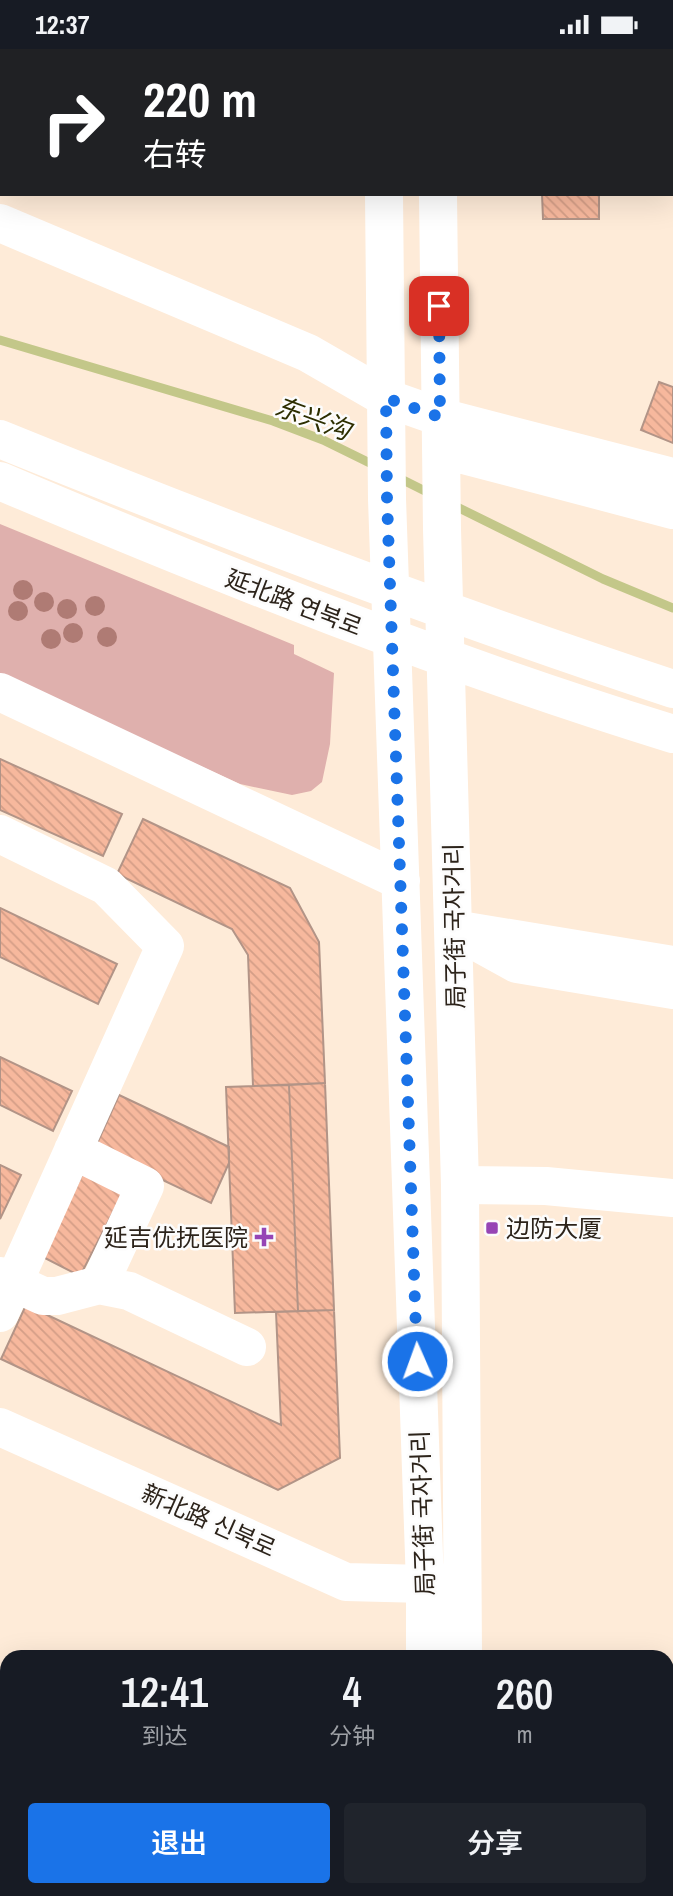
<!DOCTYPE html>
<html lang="zh">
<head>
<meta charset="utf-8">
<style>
	:root { --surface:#171b24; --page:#20242c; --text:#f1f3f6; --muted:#9ea1a6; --accent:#1a73e8 }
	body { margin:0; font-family:"Archivo Narrow","Noto Sans SC","Noto Sans KR",sans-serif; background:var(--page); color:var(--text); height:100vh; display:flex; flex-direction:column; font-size:26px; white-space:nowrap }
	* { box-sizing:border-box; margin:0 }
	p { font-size:23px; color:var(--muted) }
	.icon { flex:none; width:38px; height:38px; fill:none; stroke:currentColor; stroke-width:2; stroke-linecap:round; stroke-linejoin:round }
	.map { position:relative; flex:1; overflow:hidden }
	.side { position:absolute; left:0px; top:1601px; width:674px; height:247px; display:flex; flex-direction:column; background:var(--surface); border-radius:21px 21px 0 0; box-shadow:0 7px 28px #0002 }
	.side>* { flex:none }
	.guide { position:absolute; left:0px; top:0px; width:674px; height:147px; box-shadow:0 7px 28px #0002; background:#202124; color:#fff; overflow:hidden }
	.pin { position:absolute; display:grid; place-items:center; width:60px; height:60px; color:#fff; margin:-30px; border-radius:14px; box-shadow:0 4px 10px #0006 }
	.me { position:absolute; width:77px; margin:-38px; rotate:358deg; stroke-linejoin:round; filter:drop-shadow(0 0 5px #0008) }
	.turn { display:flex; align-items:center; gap:24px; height:147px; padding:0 28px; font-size:32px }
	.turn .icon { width:91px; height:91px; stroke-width:2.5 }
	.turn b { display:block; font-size:49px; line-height:60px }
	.eta { display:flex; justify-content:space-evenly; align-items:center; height:119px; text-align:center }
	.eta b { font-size:42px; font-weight:600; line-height:49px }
	.primary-button { display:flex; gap:14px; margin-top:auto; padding:14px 28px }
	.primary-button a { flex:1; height:80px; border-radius:7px; background:var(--accent); color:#fff; font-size:28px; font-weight:600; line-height:80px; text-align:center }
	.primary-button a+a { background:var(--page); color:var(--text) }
	.status { display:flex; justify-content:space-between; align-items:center; height:49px; padding:0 35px; background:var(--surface); direction:ltr }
	.status svg { height:19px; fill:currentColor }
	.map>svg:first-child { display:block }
</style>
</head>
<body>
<div class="status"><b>12:37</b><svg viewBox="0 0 49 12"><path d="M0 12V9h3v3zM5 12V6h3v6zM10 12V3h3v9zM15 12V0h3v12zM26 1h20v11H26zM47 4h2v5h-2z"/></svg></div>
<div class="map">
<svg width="673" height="1847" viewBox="0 0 673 1847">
	<defs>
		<pattern id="building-back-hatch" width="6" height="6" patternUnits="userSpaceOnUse" patternTransform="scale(1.75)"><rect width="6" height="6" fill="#f7b89d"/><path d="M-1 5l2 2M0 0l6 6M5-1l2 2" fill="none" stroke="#d49e87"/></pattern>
	</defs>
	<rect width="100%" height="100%" fill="#feebd8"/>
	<path fill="#dfb0ad" d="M 0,475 L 294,596 L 294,605 L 334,624 L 330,695 L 322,733 L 311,742 L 292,746 L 240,735 L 0,626 Z"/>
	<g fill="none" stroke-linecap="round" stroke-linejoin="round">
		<path stroke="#c3c789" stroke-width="9" d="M 0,291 L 273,372 L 323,391 L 378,418
			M 397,428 L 431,445
			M 453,456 L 603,530 L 673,559"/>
	</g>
	<path fill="url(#building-back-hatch)" stroke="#b29487" stroke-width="2" d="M 540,0 L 597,0 L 597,2 L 540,2 Z
		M 542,145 L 599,145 L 599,170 L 543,170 Z
		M 659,333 L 673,338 L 673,394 L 641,381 Z
		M 0,710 L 122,765 L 103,807 L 0,761 Z
		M 143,770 L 290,839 L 319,893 L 325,1034 L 253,1037 L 248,906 L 232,880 L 117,825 Z
		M 0,859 L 117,915 L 98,955 L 0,908 Z
		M 0,1008 L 72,1042 L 53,1082 L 0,1056 Z
		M 325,1034 L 334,1261 L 298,1262 L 289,1036 Z
		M 289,1036 L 298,1262 L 235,1264 L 226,1038 Z
		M 119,1046 L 229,1098 L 229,1114 L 211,1154 L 95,1099 Z
		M 0,1116 L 21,1126 L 0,1170 Z
		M 85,1120 L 125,1140 L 80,1227 L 41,1207 Z
		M 26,1256 L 281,1376 L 276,1263 L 334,1261 L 340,1409 L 278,1441 L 1,1310 Z"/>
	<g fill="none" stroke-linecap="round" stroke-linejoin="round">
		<path stroke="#fff" stroke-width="38" d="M 386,349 L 440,368 L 673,428
			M 0,785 L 106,837 L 165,897 L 0,1264
			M 459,883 L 517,915 L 673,941
			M 73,1101 L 145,1137 L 99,1236
			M 460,1136 L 546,1137 L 673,1149
			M 0,1227 L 43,1247 L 57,1247 L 99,1236 L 129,1242 L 247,1298
			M 0,1378 L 346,1533 L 425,1535 L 458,1533
			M 0,1667 L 7,1670
			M 0,1818 L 7,1823
			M 32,1841 L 41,1847"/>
		<path stroke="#fff" stroke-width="38" d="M 383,0 L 383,2
			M 436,0 L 436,2
			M 384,145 L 387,450 L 425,1535 L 425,1608
			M 438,145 L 442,480 L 460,1136 L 463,1608
			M 0,174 L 308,304 L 386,349
			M 0,390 C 222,480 445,565 673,640
			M 441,400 L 673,461
			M 0,432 C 221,526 443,614 673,685
			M 0,643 L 401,832
			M 454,880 L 673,916
			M 469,1841 L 469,1847
			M 423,1847 L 423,1841"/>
	</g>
	<g fill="#af7b74">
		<circle cx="23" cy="541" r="10"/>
		<circle cx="44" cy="553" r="10"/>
		<circle cx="95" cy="557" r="10"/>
		<circle cx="67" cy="560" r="10"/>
		<circle cx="18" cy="562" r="10"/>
		<circle cx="73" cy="584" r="10"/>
		<circle cx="107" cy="588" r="10"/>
		<circle cx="51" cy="590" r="10"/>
	</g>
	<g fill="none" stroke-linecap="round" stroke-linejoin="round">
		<path stroke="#1a73e8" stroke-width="12" stroke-dasharray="0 21.6" d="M 417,1312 L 387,450 L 386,349 L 440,368 L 439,257"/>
	</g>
	<g fill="#9645b5" stroke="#fcfcfc" stroke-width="2.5">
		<rect x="485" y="1172" width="14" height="14" rx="3.5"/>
		<path d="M260.5 1177.5h7v7h7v7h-7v7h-7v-7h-7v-7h7z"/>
	</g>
	<g text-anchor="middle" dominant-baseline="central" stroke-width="5" stroke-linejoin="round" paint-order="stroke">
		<g font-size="24" fill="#2c231a" stroke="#fcfcfc">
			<text transform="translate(294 553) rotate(21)">延北路 연북로</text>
			<text transform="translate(454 877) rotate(-91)">局子街 국자거리</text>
			<text transform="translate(422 1464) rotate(-92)">局子街 국자거리</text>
			<text transform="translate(209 1471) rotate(24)">新北路 신북로</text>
		</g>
		<g font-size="24" fill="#2c231a" stroke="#fcfcfc" text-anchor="start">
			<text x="506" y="1179">边防大厦</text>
			<text x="248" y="1188" text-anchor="end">延吉优抚医院</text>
		</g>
		<g font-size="26" font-style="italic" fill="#2d2e00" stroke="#fcfcfc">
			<text transform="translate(313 369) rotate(20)">东兴沟</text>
		</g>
	</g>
</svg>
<div class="pin" style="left:439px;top:257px;background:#d93025"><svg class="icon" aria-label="arrive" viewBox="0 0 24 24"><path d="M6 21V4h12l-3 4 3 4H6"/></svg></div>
<svg class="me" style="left:417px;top:1312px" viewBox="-20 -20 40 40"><circle r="17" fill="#1a73e8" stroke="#fff" stroke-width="3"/><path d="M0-11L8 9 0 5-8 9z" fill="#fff"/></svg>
<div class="guide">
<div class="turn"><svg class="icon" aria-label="right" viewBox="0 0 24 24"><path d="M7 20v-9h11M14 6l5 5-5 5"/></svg><div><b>220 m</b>右转</div></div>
</div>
<section class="side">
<div class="eta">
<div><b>12:41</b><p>到达</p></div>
<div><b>4</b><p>分钟</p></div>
<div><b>260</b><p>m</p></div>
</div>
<div class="primary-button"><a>退出</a><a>分享</a></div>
</section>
</div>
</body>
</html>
